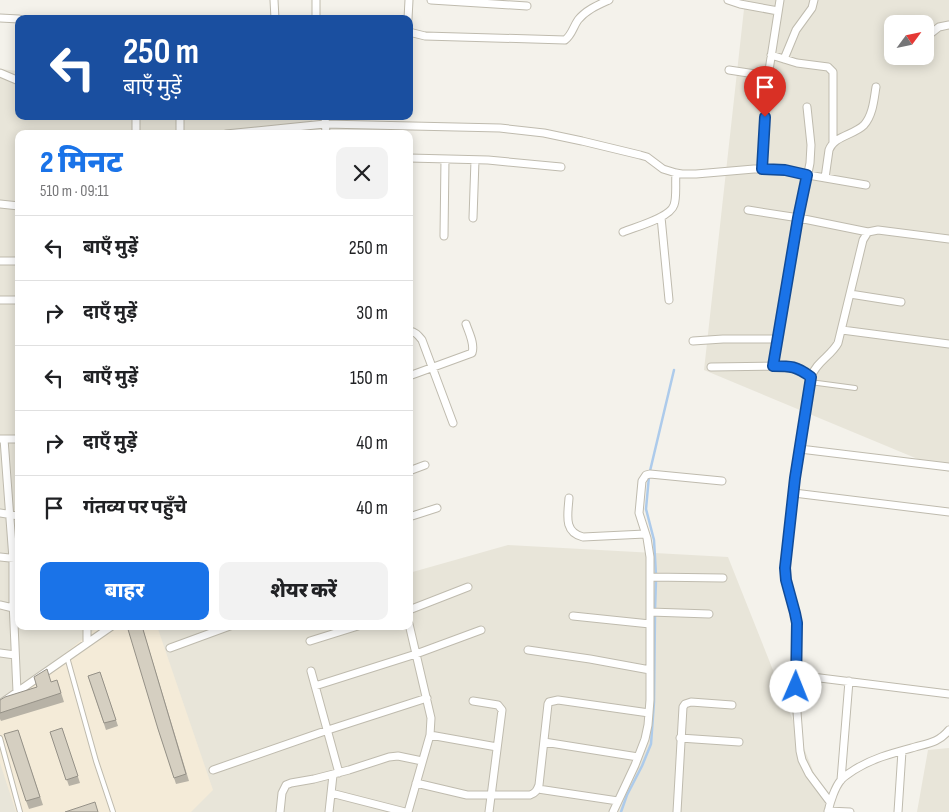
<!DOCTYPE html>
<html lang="hi">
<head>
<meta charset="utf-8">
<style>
	:root { --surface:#fff; --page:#f2f2f2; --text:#202124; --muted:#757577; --line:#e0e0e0; --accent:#1a73e8 }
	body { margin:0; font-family:"Sofia Sans Condensed","Noto Sans Devanagari",sans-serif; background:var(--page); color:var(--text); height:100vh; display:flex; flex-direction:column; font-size:19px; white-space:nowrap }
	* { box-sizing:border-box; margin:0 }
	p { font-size:16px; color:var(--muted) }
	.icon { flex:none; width:28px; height:28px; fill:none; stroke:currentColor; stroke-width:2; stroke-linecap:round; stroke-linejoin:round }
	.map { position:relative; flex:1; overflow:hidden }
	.sheet { position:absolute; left:15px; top:130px; width:398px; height:500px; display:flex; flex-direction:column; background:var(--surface); border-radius:10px; box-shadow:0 2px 12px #0003 }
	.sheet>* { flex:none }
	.hud { position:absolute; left:15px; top:15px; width:398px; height:105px; border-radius:10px; box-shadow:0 2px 12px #0003; background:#1a4fa0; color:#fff; overflow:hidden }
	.needle { width:32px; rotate:57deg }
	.buttons { position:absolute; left:884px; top:15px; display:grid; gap:10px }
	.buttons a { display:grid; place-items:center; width:50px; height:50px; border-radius:10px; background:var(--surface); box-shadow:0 2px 12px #0003; font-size:25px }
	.pin { position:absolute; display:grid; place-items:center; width:42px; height:42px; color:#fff; margin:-51px -21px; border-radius:50% 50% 50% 0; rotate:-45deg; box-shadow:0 0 5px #0007 }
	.pin .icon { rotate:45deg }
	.me { position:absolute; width:55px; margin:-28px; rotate:1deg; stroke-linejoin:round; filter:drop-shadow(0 0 4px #0008) }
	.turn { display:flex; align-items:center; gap:18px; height:105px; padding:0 25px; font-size:22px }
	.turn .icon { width:65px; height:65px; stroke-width:2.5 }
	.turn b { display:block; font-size:35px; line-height:42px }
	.round { display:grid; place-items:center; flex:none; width:52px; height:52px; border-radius:10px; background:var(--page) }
	.summary { display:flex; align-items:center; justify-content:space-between; height:85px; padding:0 25px }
	h1 { font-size:30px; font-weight:800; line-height:38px; color:var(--accent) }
	.button { display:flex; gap:10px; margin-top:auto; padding:10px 25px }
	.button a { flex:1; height:58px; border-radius:10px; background:var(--accent); color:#fff; font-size:20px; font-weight:800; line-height:58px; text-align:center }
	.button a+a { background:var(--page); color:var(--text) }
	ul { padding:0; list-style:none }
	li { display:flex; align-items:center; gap:15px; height:65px; padding:0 25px; border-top:1px solid var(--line) }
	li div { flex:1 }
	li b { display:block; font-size:19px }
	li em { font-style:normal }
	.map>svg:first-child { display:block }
</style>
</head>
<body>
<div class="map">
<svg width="949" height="812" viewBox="0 0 949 812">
	<rect width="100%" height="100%" fill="#f4f2eb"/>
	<path fill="#e8e5d9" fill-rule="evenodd" d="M 745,0 L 949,0 L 949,472 L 704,370 ZM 892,24 L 925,24 L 925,56 L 892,56 Z
		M 0,69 L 19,71 L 19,116 L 313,116 L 310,134 L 19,134 L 19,626 L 409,626 L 409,573 L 508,545 L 728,557 L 825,801 L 825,812 L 0,812 Z
		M 949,748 L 949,812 L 917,812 L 928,750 Z"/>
	<path fill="#f4ebd8" d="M 99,626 L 157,626 L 213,790 L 191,812 L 16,812 L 0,763 L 0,705 Z"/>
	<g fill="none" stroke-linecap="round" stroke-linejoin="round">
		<path stroke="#adcbeb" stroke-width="2.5" d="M 650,471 L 674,370
			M 649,476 L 646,509 L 654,540 L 656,575
			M 655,611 L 656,580
			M 621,812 L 627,795 L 642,766 L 651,744 L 654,702 L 655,615"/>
		<g stroke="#bfbbae" stroke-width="6">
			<path id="lane" d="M 810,382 L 855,388
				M 67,657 L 96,761 L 113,812
				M 0,738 L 20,812"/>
		</g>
		<g stroke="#bfbbae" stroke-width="9">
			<path id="street" d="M 274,0 L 275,19
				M 316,0 L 316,19
				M 431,0 L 527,6
				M 728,0 L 740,4 L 778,11
				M 0,18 L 19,19
				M 408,19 L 409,0
				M 409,32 L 425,36 L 565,40 C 572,35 573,27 578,20 C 586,10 598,5 609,0
				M 925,38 L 939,27 L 949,25
				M 771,55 L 797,63 L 828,67 L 833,72 L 833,143
				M 784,59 L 796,30 L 812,8 L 814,0
				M 729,70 L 768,76
				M 0,73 L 19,81
				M 136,116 L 136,134
				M 325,116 L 326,134
				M 180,134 L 180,116
				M 226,134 L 325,124 L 500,128 L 544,133 L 582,141 L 640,155 L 647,157 L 663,169 L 676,173 L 682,174 L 696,174 L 754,169 L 769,169 L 785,171 L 866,185
				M 409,158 L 488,160 L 561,167
				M 762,169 L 767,83 L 780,0
				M 825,178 L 829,150 C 834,136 854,135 864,125 C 873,115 874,99 876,87
				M 0,204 L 19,206
				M 748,210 L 799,218 L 868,232
				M 661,217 L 669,300
				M 473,218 L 475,160
				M 623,232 C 635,227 670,218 674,205 C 677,197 675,182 676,173
				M 444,236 L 445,159
				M 0,261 L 19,261
				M 850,294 L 901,302
				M 0,300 L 19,300
				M 842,330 L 949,344
				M 409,331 C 416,332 418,335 422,340 L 453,423
				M 693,341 L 723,339 L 777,339
				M 773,366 L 799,218 L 810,163 L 811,145 L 807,107
				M 711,367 L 785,366 L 801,369 L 811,377
				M 409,376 L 472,353 C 475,344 469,333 466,324
				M 0,439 L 19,439
				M 4,439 L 13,559 L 13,601 L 17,692
				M 800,449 L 949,467
				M 409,471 L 425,465
				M 794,493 L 949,512
				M 569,498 C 568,514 563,532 583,537 L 645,534
				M 0,513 L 19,516
				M 409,517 L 437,508
				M 0,557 L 19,559
				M 650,577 L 723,578
				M 0,605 L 13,608
				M 409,610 L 468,587
				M 650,612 L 709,614
				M 573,616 L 650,624
				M 310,641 L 358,626
				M 87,643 L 87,626
				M 170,648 L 230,626
				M 528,650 L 590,659 L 650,670
				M 0,653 L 15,655
				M 311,671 L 339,773
				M 796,675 L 949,694
				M 315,686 L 416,654 L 481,630
				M 473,701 L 498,705 L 502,710 L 489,812
				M 0,704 L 112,626
				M 430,735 L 497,747
				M 680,738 L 739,742
				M 544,742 L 638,757
				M 213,770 L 328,730 L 427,698
				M 841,780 L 849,681
				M 416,783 L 467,795 L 530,795 C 536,793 537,790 539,785 L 548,704 L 549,702 L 558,700 L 649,713
				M 538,789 L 618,801
				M 331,793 L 405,812
				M 830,802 L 809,774 L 802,760 L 800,751 L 796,699 L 797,623 C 794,604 786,587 785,568 L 795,478 L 811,377 C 816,362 831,356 838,343 L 863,240 L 868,232 L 878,230 L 949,239
				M 828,811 L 850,812
				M 280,812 L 282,793 L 286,785 L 291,783 L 314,779 L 349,770 L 389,757 L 398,756 L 422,761
				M 329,812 L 333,775
				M 408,812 L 430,735 L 431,718 L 409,624
				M 613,812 L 635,765 L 645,739 L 648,725 L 650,700 L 650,557 L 647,538 L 639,513 L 642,481 L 646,475 L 650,474 L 722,481
				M 677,812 L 683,707 L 685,704 L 691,702 L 732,705
				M 828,812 C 830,802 835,787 841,780 C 844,776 850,773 854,770 C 873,758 893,753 915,747 C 930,743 939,742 949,730
				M 898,812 L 902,751"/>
		</g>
		<use href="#lane" stroke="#fff" stroke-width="4"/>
		<use href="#street" stroke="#fff" stroke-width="7"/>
	</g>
	<path fill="#b7b2a6" d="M 142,626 L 189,781 L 176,784 L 158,729 Z
		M 100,672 L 118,726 L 106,730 L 88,676 Z
		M 57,680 L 64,702 L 1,721 L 0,719 L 0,700 Z
		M 62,728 L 80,783 L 69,786 L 50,732 Z
		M 18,730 L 43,805 L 29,809 L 26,801 Z"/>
	<path fill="#d5cfc1" stroke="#959187" d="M 127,626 L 142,626 L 186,774 L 174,778 L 158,729 Z
		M 47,669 L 51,682 L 57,680 L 61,693 L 0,713 L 0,700 L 5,697 L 37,687 L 34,677 Z
		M 100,672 L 116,720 L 104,723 L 88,676 Z
		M 62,728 L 78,776 L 66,780 L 50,732 Z
		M 18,730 L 40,797 L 26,801 L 4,734 Z
		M 95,802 L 98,812 L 65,812 Z"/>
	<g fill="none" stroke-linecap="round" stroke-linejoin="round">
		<g stroke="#114b97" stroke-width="12">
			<path id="route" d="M 765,117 L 762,169 L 785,170 L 807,175 L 798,218 L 773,366 C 791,366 796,366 811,377 L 795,478 L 785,568 L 786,580 L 795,613 L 797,623 L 796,687"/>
		</g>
		<use href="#route" stroke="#1a73e8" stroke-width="9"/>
	</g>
</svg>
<div class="buttons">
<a><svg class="needle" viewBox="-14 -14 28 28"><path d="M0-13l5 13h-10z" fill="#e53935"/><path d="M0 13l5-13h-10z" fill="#757577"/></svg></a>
</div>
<div class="pin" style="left:765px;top:117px;background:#d93025"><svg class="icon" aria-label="arrive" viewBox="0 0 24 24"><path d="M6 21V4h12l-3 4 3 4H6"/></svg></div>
<svg class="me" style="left:796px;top:687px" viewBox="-20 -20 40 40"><circle r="19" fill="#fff"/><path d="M0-13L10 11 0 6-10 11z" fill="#1a73e8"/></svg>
<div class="hud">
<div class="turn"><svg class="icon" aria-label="left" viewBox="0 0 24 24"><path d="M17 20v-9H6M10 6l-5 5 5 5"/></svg><div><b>250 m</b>बाएँ मुड़ें</div></div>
</div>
<section class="sheet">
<div class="summary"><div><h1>2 मिनट</h1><p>510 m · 09:11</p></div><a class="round"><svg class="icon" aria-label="close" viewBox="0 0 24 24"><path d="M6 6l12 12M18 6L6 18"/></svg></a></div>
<ul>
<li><svg class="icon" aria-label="left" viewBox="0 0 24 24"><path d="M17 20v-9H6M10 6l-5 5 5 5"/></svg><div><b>बाएँ मुड़ें</b></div><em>250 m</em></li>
<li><svg class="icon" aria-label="right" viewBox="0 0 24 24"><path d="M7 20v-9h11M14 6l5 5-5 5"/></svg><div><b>दाएँ मुड़ें</b></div><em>30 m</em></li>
<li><svg class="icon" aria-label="left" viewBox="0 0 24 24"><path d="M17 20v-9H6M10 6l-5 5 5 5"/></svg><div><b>बाएँ मुड़ें</b></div><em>150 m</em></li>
<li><svg class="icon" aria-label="right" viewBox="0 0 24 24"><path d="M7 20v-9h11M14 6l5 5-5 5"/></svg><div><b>दाएँ मुड़ें</b></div><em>40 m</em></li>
<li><svg class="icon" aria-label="arrive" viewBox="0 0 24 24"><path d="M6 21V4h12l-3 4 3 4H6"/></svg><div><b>गंतव्य पर पहुँचे</b></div><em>40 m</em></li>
</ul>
<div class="button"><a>बाहर</a><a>शेयर करें</a></div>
</section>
</div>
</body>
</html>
